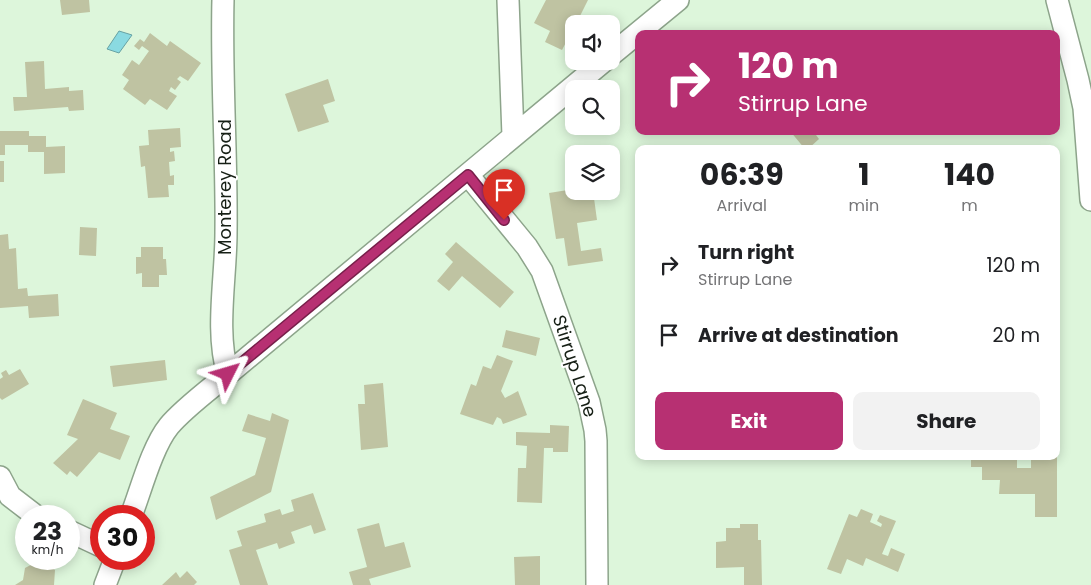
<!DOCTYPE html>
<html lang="en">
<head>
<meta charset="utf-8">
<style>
	:root { --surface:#fff; --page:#f2f2f2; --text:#202124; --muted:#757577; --accent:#b73072 }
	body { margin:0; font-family:Poppins,sans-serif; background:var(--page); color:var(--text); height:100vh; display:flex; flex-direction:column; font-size:19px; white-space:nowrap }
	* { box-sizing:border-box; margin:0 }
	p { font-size:16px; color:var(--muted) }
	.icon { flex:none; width:28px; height:28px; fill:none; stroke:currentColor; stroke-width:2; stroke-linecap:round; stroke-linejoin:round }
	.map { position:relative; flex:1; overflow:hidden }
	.details { position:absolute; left:635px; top:145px; width:425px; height:315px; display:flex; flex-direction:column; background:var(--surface); border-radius:10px; box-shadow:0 2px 12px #0003 }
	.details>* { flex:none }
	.hud { position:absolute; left:635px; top:30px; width:425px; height:105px; border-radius:10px; box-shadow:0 2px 12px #0003; background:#b73072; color:#fff; overflow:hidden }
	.fabs { position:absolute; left:565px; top:15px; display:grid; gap:10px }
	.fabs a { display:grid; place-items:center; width:55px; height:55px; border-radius:10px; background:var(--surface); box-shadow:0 2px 12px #0003; font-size:25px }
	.speed { position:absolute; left:15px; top:505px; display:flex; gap:10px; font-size:25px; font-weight:700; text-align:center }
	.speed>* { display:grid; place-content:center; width:65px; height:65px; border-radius:50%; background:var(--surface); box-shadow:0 2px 12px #0003; line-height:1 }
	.speed small { font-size:12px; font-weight:400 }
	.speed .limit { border:8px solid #d22; background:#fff; color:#111 }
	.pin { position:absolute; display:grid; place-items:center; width:42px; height:42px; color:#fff; margin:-51px -21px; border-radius:50% 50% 50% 0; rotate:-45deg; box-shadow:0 0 5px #0007 }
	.pin .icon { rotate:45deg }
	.me { position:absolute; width:55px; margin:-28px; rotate:50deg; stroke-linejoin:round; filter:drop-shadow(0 0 4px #0008) }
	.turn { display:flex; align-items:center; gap:18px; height:105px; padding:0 20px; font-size:22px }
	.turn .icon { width:65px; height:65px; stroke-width:2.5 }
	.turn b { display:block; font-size:35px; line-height:42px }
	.eta { display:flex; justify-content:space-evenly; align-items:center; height:85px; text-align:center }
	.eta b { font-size:30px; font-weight:700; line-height:35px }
	.primary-button { display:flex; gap:10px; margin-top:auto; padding:10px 20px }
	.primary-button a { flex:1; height:58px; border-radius:10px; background:var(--accent); color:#fff; font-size:20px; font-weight:700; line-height:58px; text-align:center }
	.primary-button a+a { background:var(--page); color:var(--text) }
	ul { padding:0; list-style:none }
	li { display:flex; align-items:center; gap:15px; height:70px; padding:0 20px }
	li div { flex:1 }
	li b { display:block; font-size:19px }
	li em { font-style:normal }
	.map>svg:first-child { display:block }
</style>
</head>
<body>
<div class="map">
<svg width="1091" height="585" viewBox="0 0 1091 585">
	<rect width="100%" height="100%" fill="#ddf6db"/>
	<path fill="#8adae1" stroke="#67a2a4" d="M 119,31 L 132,35 L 119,53 L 107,49 Z"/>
	<path fill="#bfc3a2" d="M 60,0 L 89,0 L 90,12 L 62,15 Z
		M 546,0 L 588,0 L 576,24 L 574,24 L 574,27 L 562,50 L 545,42 L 550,31 L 534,23 Z
		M 150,33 L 167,46 L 170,41 L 201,63 L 188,81 L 180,76 L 177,79 L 181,82 L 175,90 L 171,87 L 169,91 L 177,96 L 167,110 L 150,99 L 145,105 L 123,89 L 129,80 L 122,75 L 132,60 L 139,65 L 149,51 L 142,46 L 139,50 L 134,46 L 140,39 L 144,42 Z
		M 44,61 L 45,89 L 69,87 L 69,91 L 83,90 L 84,110 L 69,111 L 68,107 L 14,111 L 13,97 L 27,97 L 25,62 Z
		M 328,79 L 335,101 L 323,105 L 329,122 L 298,132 L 285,94 Z
		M 180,128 L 181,147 L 170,148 L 170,152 L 174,151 L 175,161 L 169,162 L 170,176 L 174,175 L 174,185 L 168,185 L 169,197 L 148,198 L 145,166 L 141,167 L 139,146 L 149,145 L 148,130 Z
		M 0,131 L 29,131 L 29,136 L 46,136 L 46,147 L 65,146 L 65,173 L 44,174 L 44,152 L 28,152 L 28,145 L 5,145 L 5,155 L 0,155 Z
		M 790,131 L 813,131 L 819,139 L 808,149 L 805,149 Z
		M 0,161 L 4,161 L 4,182 L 0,182 Z
		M 574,189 L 574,191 L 593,191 L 597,220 L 577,223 L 581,251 L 601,248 L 603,261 L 568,266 L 564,238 L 556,239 L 549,193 Z
		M 80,227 L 97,228 L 96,256 L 79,255 Z
		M 8,234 L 9,249 L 16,248 L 18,289 L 27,288 L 28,296 L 58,294 L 59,316 L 29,318 L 28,306 L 0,308 L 0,235 Z
		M 456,242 L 514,292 L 500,308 L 462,276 L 449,291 L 437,281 L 453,262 L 445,254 Z
		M 141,247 L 163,247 L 163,259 L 166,259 L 167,275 L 159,275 L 159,287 L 142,287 L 142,273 L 136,274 L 136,257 L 141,257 Z
		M 506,330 L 540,338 L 536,356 L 502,347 Z
		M 497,355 L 513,361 L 501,391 L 505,398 L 518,391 L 527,415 L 503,424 L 501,419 L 497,417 L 493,425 L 460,414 L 471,384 L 476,386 L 483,366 L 491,369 Z
		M 165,360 L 167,380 L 113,387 L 110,366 Z
		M 20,369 L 29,384 L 2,400 L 0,398 L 0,379 L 3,377 L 1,373 L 6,370 L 9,375 Z
		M 383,383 L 388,447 L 361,450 L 358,404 L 365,404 L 364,385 Z
		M 83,399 L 117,413 L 110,429 L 130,436 L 120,460 L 99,452 L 77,477 L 70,471 L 67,475 L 53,463 L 78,439 L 67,435 Z
		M 272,413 L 289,420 L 271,492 L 216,520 L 210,497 L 255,475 L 266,438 L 242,431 L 248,414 L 270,421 Z
		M 550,425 L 569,426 L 568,452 L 553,452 L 553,448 L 544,448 L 542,503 L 517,502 L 518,468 L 526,468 L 527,446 L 516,445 L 516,432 L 550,433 Z
		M 971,456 L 1017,456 L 1017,468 L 1031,468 L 1031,456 L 1057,456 L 1057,517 L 1035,517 L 1035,494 L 999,494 L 1000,480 L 982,480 L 982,467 L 971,467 Z
		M 313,493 L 326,530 L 314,534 L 311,525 L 291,532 L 295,543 L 279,549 L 277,543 L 256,550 L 268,585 L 240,585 L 229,550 L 242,546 L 237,531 L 266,522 L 264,514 L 280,509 L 282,515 L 294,511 L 291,500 Z
		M 861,509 L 873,514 L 870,522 L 881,527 L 882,524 L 877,521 L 880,515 L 896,521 L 882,554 L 888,556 L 891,548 L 905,554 L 898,572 L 866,558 L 863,566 L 847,559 L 841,574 L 827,569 L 849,514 L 857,517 Z
		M 379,523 L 385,547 L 404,542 L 411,567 L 369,579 L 371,585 L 353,585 L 349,572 L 367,567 L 357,529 Z
		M 740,524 L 758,524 L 758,540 L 761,540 L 762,585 L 744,585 L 744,567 L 716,568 L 716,542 L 726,541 L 726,528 L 740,528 Z
		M 540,556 L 540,585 L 515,585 L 514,557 Z
		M 40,560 L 55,570 L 54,585 L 15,585 L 23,580 L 25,568 Z
		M 187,571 L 197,582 L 194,585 L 162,585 L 176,572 L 180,578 Z"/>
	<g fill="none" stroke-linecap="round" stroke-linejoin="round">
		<g stroke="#8da48b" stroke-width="24">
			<path id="minor" d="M 223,0 C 221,78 227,156 226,233 C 226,278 215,332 228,374
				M 508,0 L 513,136
				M 1057,0 L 1078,80 L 1084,108 L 1091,200
				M 611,55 L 678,0
				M 468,175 L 527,247 L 542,271 L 589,402 L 595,430 L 596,441 L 597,585
				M 0,477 L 10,496 L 36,516
				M 131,516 C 141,490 152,447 169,426 C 183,409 210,389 228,374 L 604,61
				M 69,531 L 101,546
				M 105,585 L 115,559"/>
		</g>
		<use href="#minor" stroke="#fff" stroke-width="21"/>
	</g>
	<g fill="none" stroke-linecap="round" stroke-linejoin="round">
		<g stroke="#771f4a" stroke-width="12">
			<path id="route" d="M 228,374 L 468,175 L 504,220"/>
		</g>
		<use href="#route" stroke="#b73072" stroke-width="9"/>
	</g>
	<g text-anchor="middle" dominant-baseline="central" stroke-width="4" stroke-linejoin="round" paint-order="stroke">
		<g font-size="18" fill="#161f15" stroke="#fff">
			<text transform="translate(224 187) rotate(-90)">Monterey Road</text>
			<text transform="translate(575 366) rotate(72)">Stirrup Lane</text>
		</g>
	</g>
</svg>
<div class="fabs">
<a><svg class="icon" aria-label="sound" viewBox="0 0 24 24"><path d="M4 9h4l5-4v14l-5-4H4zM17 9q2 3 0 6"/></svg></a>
<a><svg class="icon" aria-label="search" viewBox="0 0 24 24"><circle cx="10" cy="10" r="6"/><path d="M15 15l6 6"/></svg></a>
<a><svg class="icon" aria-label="layers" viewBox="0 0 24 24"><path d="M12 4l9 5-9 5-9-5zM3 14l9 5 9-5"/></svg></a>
</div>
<div class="speed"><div>23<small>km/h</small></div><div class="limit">30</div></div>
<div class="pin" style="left:504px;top:220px;background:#d93025"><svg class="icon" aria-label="arrive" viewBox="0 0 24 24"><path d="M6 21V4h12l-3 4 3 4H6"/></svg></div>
<svg class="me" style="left:228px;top:374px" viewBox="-20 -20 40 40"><path d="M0-17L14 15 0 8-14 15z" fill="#b73072" stroke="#fff" stroke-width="4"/></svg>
<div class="hud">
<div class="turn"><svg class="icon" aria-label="right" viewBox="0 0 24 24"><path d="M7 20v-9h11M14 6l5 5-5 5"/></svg><div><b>120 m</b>Stirrup Lane</div></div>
</div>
<section class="details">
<div class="eta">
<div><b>06:39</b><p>Arrival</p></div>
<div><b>1</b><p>min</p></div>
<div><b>140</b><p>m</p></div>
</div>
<ul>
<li><svg class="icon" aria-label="right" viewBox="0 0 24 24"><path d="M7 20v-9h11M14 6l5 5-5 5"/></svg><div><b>Turn right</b><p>Stirrup Lane</p></div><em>120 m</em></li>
<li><svg class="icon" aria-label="arrive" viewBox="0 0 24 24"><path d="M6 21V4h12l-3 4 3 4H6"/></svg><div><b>Arrive at destination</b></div><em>20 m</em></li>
</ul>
<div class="primary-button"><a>Exit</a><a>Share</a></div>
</section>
</div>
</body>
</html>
